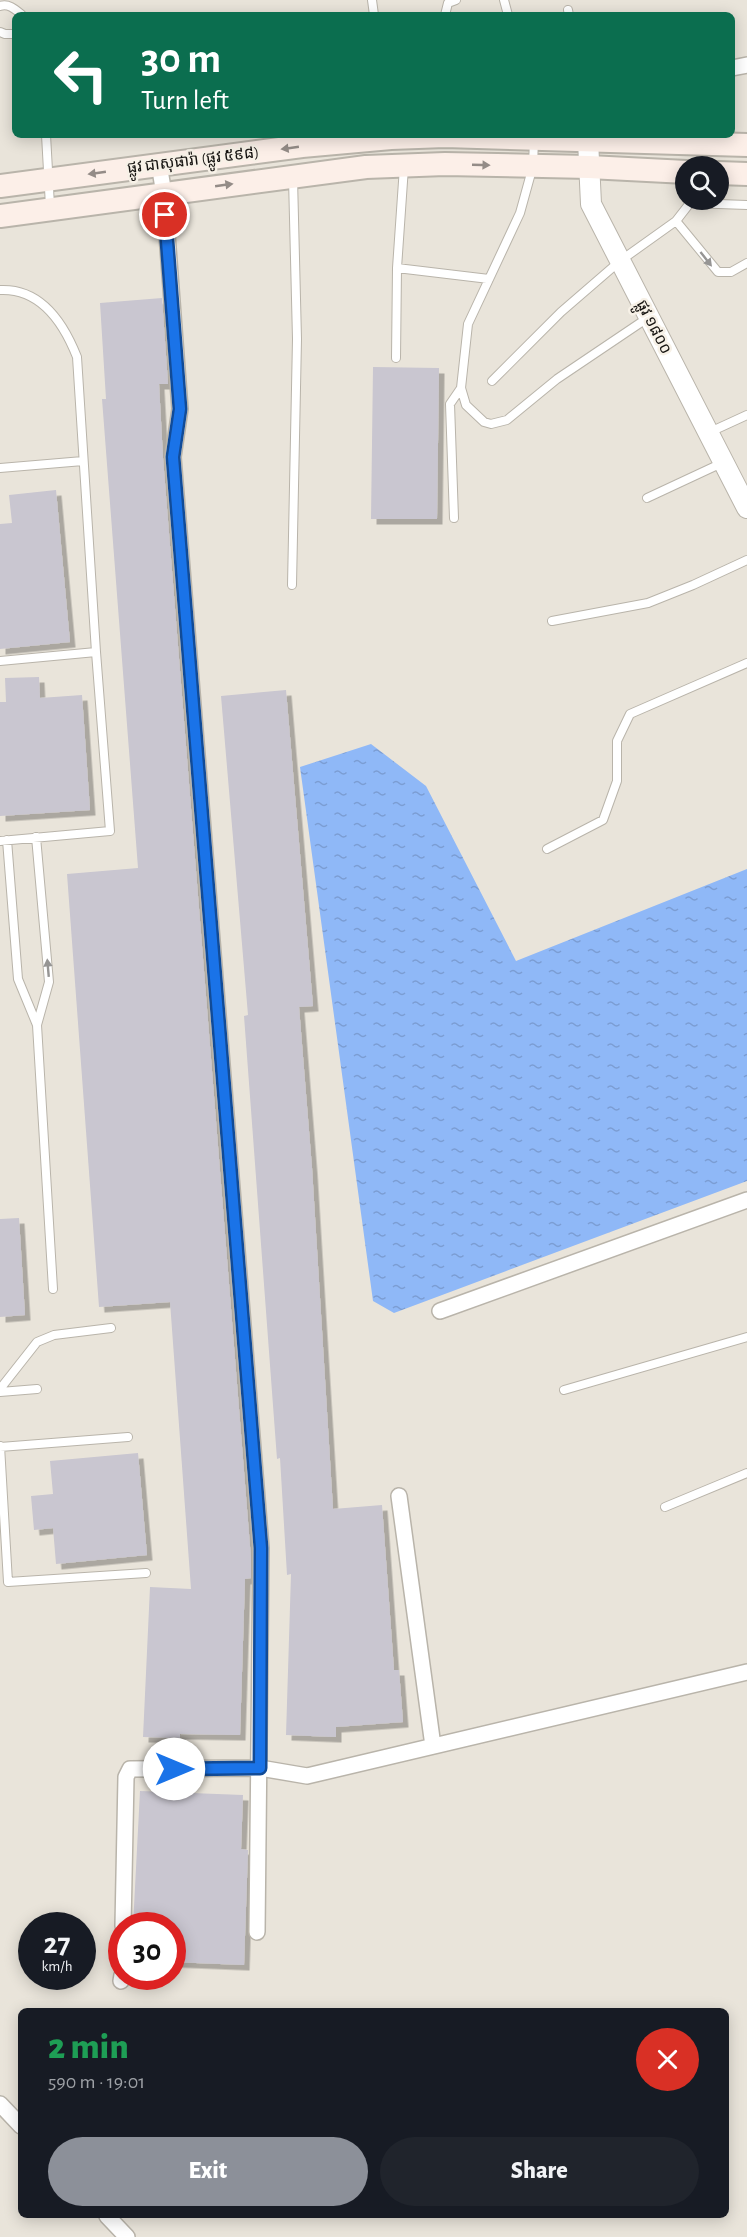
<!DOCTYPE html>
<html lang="en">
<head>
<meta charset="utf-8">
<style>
	:root { --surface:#171b24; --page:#20242c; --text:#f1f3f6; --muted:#9ea1a6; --accent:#8c9099 }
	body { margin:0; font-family:"Alegreya Sans","Noto Sans Khmer",sans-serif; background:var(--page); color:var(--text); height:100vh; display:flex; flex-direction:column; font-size:22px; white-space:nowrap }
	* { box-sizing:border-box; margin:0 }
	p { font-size:20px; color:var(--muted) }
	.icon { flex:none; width:33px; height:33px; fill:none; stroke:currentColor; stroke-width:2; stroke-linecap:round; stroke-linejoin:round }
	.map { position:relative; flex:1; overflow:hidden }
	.details { position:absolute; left:18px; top:2008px; width:711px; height:210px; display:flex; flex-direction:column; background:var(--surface); border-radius:9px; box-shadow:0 3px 15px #0003 }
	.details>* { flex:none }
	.top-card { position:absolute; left:12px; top:12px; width:723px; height:126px; border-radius:9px; box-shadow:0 3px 15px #0003; background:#0b6e4f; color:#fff; overflow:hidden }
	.controls { position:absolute; left:675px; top:156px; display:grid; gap:12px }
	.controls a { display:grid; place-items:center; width:54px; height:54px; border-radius:50%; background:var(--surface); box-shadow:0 3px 15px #0003; font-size:30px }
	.speed { position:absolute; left:18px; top:1912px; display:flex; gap:12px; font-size:30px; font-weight:700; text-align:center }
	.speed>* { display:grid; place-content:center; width:78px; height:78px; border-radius:50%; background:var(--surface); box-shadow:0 3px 15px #0003; line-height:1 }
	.speed small { font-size:15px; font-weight:400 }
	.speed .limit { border:9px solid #d22; background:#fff; color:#111 }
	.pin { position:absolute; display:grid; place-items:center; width:51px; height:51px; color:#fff; margin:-26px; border:3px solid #fff; border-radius:50%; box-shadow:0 2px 6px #0007 }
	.me { position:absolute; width:66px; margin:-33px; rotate:90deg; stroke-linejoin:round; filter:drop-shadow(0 0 4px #0008) }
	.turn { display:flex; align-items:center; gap:21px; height:126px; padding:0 30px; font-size:27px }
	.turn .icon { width:78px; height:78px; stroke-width:2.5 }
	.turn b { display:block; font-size:42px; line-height:51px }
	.round { display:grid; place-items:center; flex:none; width:63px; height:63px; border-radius:32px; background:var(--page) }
	.head { display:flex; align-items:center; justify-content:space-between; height:102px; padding:0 30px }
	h1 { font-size:36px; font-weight:800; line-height:45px; color:#1e9e55 }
	.action { display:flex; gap:12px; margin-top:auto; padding:12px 30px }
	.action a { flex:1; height:69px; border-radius:36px; background:var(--accent); color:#fff; font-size:24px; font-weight:800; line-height:69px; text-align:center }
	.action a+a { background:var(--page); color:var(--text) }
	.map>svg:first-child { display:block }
</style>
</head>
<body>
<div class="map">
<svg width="747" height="2237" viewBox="0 0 747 2237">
	<defs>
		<pattern id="water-ripples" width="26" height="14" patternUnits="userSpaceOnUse" patternTransform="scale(1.5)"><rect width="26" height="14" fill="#8fb8f7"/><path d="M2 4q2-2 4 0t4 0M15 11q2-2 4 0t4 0" fill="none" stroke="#7b9dd3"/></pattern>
		<filter id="shadow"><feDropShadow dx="5.5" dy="5.5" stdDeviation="0" flood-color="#0004"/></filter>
	</defs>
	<rect width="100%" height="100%" fill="#e9e4da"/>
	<path fill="url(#water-ripples)" d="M 371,744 L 426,786 L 516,961 L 747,869 L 747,1181 L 394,1313 L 373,1301 L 300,767 Z"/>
	<path fill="#c9c6d0" filter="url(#shadow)" d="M 162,298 L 168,384 L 159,384 L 163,458 L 251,1559 L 251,1578 L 245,1579 L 240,1735 L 180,1734 L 180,1738 L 143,1737 L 150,1587 L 191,1589 L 170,1302 L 99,1307 L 67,874 L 138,868 L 102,399 L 106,399 L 100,303 Z
		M 373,367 L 439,368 L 437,519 L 371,519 Z
		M 56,490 L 70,642 L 0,649 L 0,524 L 12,523 L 9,495 Z
		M 39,677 L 40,698 L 82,695 L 90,810 L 0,816 L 0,702 L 6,702 L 5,678 Z
		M 286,690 L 313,1006 L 299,1007 L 312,1168 L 333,1509 L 382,1505 L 394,1670 L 399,1670 L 403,1722 L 336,1727 L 336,1737 L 286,1735 L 291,1574 L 287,1575 L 280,1458 L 277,1459 L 244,1016 L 248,1015 L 221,696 Z
		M 19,1218 L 25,1315 L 0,1317 L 0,1219 Z
		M 138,1453 L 147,1555 L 56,1564 L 53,1528 L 34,1530 L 31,1496 L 53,1494 L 50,1461 Z
		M 140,1791 L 243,1795 L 241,1849 L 248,1850 L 244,1965 L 172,1962 L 172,1926 L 133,1926 Z"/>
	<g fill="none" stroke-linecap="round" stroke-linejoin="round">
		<g stroke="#b9b4aa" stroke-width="10">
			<path id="service" d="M 372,0 L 374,15
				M 504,0 L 508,15
				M 0,6 C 9,3 16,10 22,15
				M 568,10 L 569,15
				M 445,15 L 448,3 L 456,0
				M 0,32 L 5,34 L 15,34
				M 46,135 L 50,206
				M 534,139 L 533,166 L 520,213 L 468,324 L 461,388 L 466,405 L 484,422 L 491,424 L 507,420 L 557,379 L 649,317
				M 690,203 L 747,205
				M 676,221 L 718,272 L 731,272 L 747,263
				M 397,268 L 489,279
				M 0,290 C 41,288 64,324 77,357 L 96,652 L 0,661
				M 396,358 L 397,268 L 404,167
				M 492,381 L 561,312 L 620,261 L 676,221 L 690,203 L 689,200
				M 710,432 L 747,415
				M 0,468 L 83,461
				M 647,498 L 722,463
				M 454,518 L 450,404 L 461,388
				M 292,585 L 297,339 L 293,178
				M 552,621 L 648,603 L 693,585 L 747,560
				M 36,837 L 49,982 L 37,1025 L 53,1289
				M 7,840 L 18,979 L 37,1025
				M 0,841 L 110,831 L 96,652
				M 547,849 L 603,820 L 617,781 L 617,741 L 630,714 L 747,663
				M 0,1389 L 37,1342 L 54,1335 L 111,1328
				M 564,1390 L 747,1337
				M 0,1392 L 37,1389
				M 0,1446 L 8,1582 L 146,1573
				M 0,1447 L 128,1437
				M 665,1507 L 747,1473"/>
		</g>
		<g stroke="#b9b4aa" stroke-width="18">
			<path id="minor" d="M 732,68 L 747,65
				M 159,164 L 164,194 L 180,409 L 173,457 L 261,1548 L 257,1932
				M 440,1311 L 747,1200
				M 399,1496 L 433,1746
				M 123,1926 L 126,1777 L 130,1769 L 260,1768 L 307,1776 L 747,1672
				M 121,1981 L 122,1975
				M 0,2104 L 21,2126
				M 107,2216 L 127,2237"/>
		</g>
		<g stroke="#b9b4aa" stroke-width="22">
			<path id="tertiary" d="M 588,140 L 591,204 L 747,508"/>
		</g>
		<g stroke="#b9b4aa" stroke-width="26">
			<path id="secondary" d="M 718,173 L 747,174
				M 0,186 L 302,146 L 391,138 L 445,136 L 747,145
				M 0,216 L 366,167 L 445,164 L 589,167 L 686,172"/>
		</g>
		<use href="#service" stroke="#fff" stroke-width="8"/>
		<use href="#minor" stroke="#fff" stroke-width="15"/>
		<use href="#tertiary" stroke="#fff" stroke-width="20"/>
		<use href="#secondary" stroke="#fcefe8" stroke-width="22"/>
	</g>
	<defs><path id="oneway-solid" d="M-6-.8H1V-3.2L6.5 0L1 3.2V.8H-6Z" transform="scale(1.5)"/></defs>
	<g fill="#948c87">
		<use href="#oneway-solid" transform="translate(290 148) rotate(172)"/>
		<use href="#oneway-solid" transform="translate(481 165) rotate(2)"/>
		<use href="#oneway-solid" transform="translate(97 173) rotate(172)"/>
		<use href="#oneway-solid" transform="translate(224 185) rotate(-8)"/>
	</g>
	<g fill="#969594">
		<use href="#oneway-solid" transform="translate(706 259) rotate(52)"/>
		<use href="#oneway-solid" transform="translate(48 968) rotate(-95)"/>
	</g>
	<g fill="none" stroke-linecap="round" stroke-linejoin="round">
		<g stroke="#114b97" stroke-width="15">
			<path id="route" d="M 165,215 L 180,409 L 173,457 L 261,1548 L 260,1768 L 174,1769"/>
		</g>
		<use href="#route" stroke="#1a73e8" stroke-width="10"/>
	</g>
	<g text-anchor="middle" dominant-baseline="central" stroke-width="5" stroke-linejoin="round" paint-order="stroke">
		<g font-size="16" fill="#161411" stroke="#f7f1e7">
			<text transform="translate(193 160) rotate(-7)">ផ្លូវ ជាសុផារ៉ា (ផ្លូវ ៥៩៨)</text>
			<text transform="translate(654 327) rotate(63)">ផ្លូវ ១៨០០</text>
		</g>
	</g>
</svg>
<div class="controls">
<a><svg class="icon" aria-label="search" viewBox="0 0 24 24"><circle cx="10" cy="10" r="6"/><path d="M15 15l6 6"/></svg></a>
</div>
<div class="speed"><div>27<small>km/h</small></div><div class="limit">30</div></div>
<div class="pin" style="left:165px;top:215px;background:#d93025"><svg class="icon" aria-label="arrive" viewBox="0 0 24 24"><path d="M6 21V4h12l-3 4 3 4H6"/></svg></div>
<svg class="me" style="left:174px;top:1769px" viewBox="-20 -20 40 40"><circle r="19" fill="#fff"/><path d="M0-13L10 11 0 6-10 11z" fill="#1a73e8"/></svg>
<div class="top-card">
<div class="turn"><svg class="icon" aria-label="left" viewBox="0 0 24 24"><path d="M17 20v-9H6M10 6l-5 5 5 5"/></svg><div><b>30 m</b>Turn left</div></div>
</div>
<section class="details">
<div class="head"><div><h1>2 min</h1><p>590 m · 19:01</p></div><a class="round" style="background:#d93025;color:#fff"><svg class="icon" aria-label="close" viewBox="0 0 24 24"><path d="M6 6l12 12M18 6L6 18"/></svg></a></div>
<div class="action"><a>Exit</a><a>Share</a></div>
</section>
</div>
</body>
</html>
